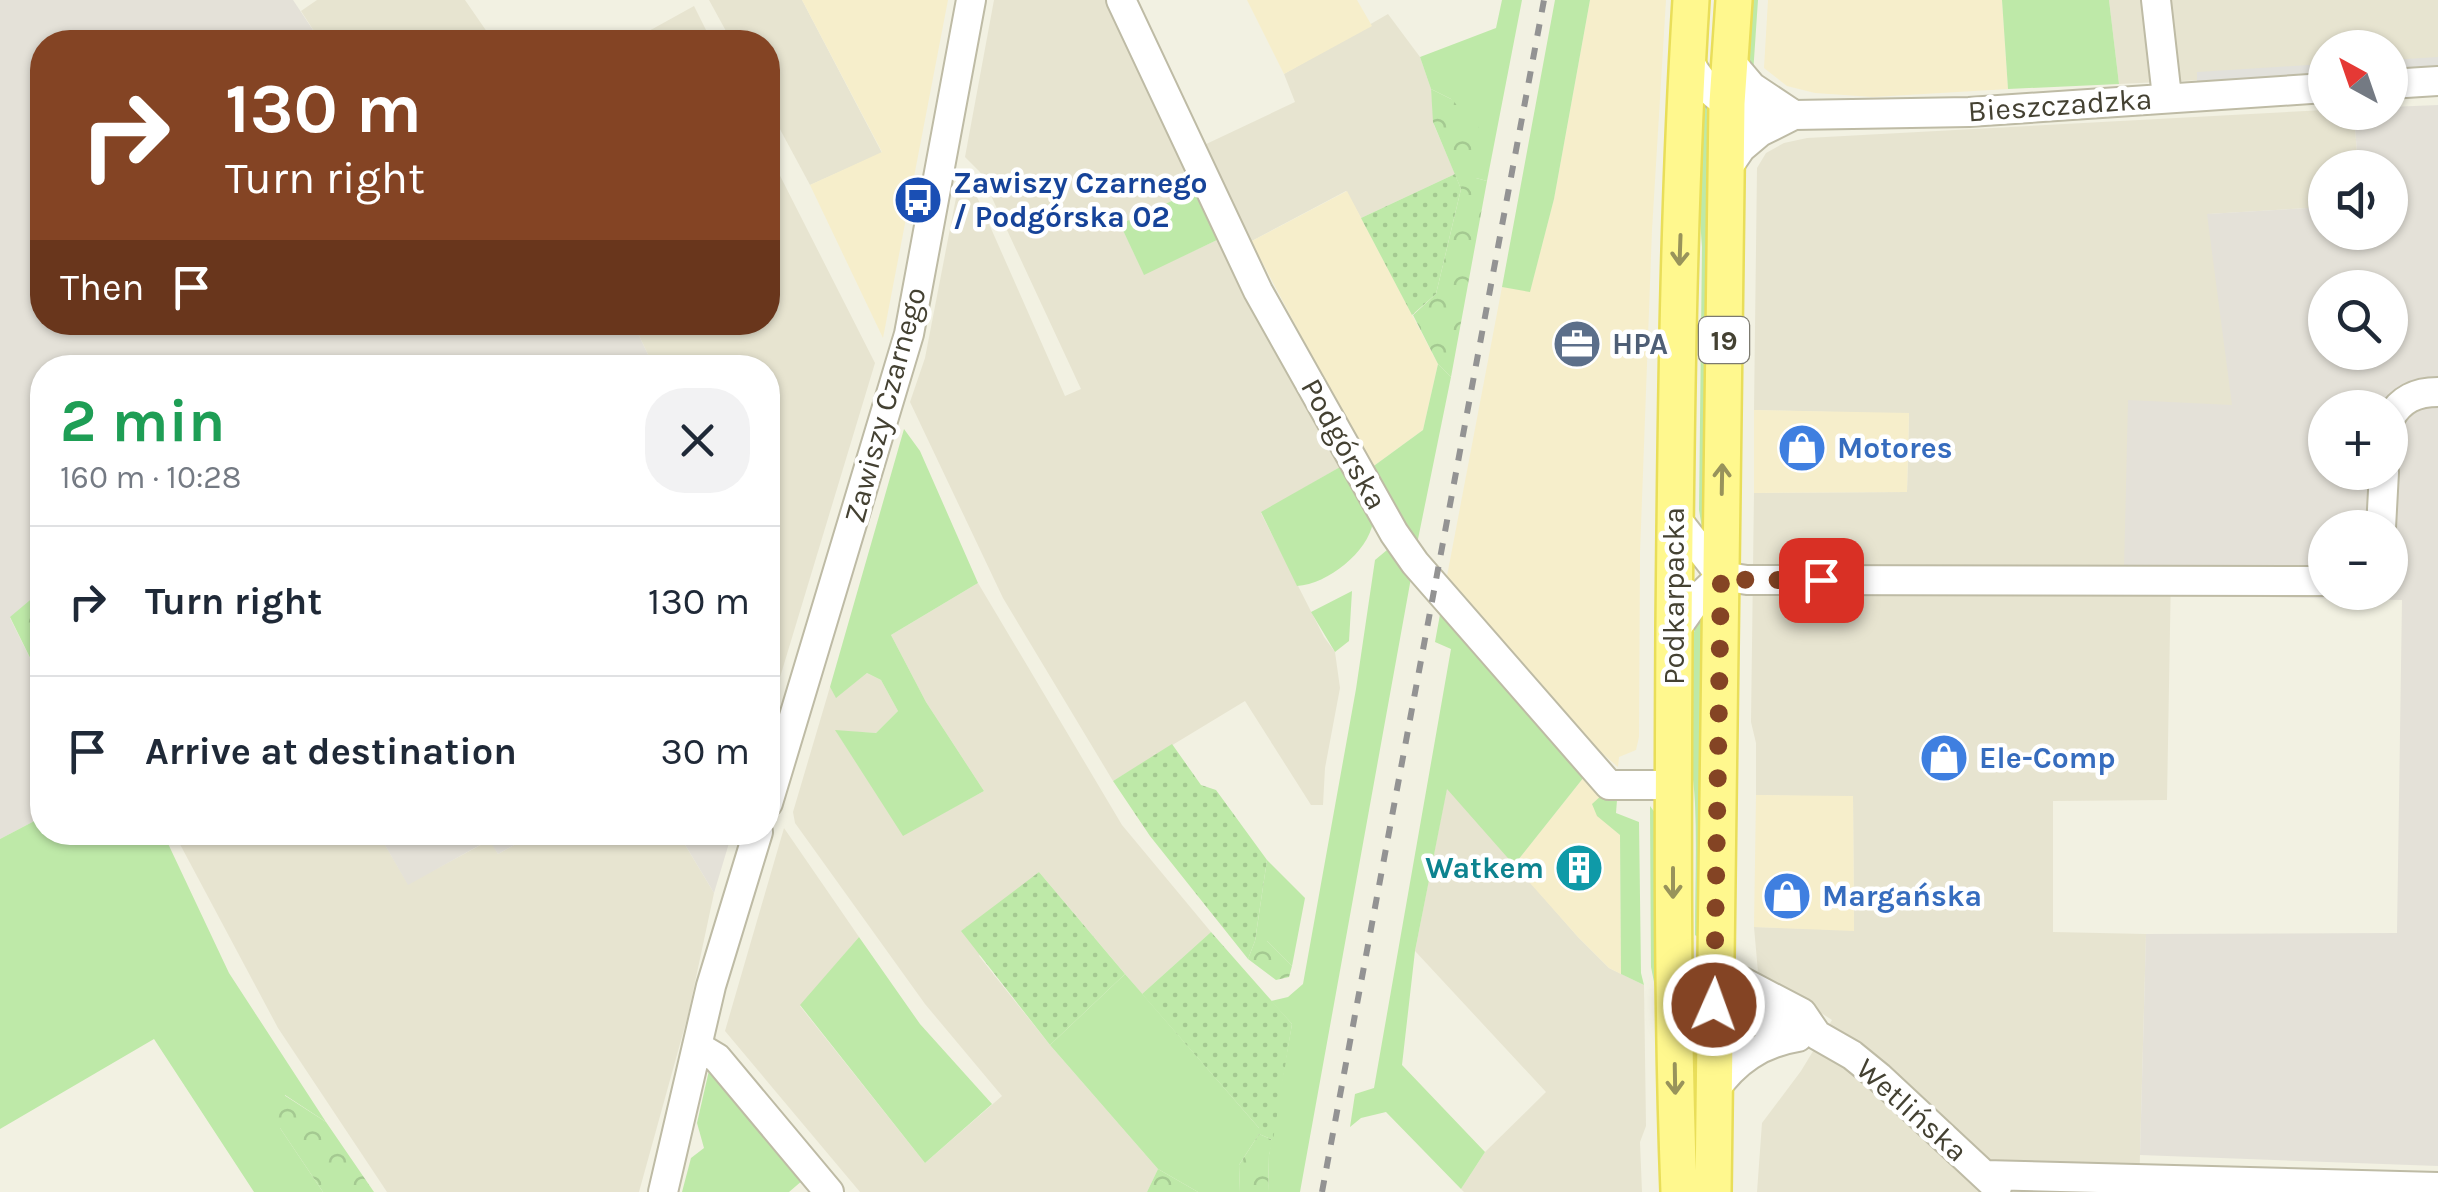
<!DOCTYPE html>
<html lang="en">
<head>
<meta charset="utf-8">
<style>
	:root { --surface:#fff; --page:#f2f2f3; --text:#1f2937; --muted:#747a83; --line:#e0e1e3 }
	body { margin:0; font-family:Karla,sans-serif; background:var(--page); color:var(--text); height:100vh; display:flex; flex-direction:column; font-size:38px; white-space:nowrap }
	* { box-sizing:border-box; margin:0 }
	p { font-size:32px; color:var(--muted) }
	.icon { flex:none; width:55px; height:55px; fill:none; stroke:currentColor; stroke-width:2; stroke-linecap:round; stroke-linejoin:round }
	.map { position:relative; flex:1; overflow:hidden }
	.sheet { position:absolute; left:30px; top:355px; width:750px; height:490px; display:flex; flex-direction:column; background:var(--surface); border-radius:40px; box-shadow:0 2px 8px #0004 }
	.sheet>* { flex:none }
	.top-card { position:absolute; left:30px; top:30px; width:750px; height:305px; border-radius:40px; box-shadow:0 2px 8px #0004; background:#844424; color:#fff; overflow:hidden }
	.needle { width:65px; rotate:320deg }
	.controls { position:absolute; left:2308px; top:30px; display:grid; gap:20px }
	.controls a { display:grid; place-items:center; width:100px; height:100px; border-radius:50%; background:var(--surface); box-shadow:0 2px 8px #0004; font-size:50px }
	.pin { position:absolute; display:grid; place-items:center; width:85px; height:85px; color:#fff; margin:-42px; border-radius:20px; box-shadow:0 5px 15px #0006 }
	.me { position:absolute; width:110px; margin:-55px; rotate:2deg; stroke-linejoin:round; filter:drop-shadow(0 0 8px #0008) }
	.turn { display:flex; align-items:center; gap:35px; height:210px; padding:0 30px; font-size:45px }
	.turn .icon { width:130px; height:130px; stroke-width:2.5 }
	.turn b { display:block; font-size:70px; line-height:85px }
	.then { display:flex; align-items:center; height:95px; padding:0 30px; background:#0003; gap:20px; font-size:38px }
	.round { display:grid; place-items:center; flex:none; width:105px; height:105px; border-radius:40px; background:var(--page) }
	.overview { display:flex; align-items:center; justify-content:space-between; height:170px; padding:0 30px }
	h1 { font-size:60px; font-weight:700; line-height:75px; color:#1e9e55 }
	ul { padding:0; list-style:none }
	li { display:flex; align-items:center; gap:30px; height:150px; padding:0 30px; border-top:2px solid var(--line) }
	li div { flex:1 }
	li b { display:block; font-size:38px }
	li em { font-style:normal }
	.map>svg:first-child { display:block }
</style>
</head>
<body>
<div class="map">
<svg width="2438" height="1192" viewBox="0 0 2438 1192">
	<defs>
		<pattern id="forest-crowns" width="20" height="18" patternUnits="userSpaceOnUse" patternTransform="scale(2.5)"><rect width="20" height="18" fill="#bee9a8"/><path d="M2 6a3 3 0 1 1 6 0M12 15a3 3 0 1 1 6 0" fill="none" stroke="#a4c991"/></pattern>
		<pattern id="garden-dots" width="8" height="8" patternUnits="userSpaceOnUse" patternTransform="scale(2.5)"><rect width="8" height="8" fill="#bee9a8"/><path d="M2 2h.1M6 6h.1" fill="none" stroke="#a4c991" stroke-width="1.8" stroke-linecap="round"/></pattern>
	</defs>
	<rect width="100%" height="100%" fill="#f2f1e2"/>
	<path fill="#e7e4d0" d="M 317,0 L 465,0 L 494,42 L 321,42 L 301,11 Z
		M 709,0 L 802,0 L 882,153 L 810,185 L 768,107 L 768,42 L 732,42 Z
		M 994,0 L 1106,0 L 1194,191 L 1120,224 L 1144,274 L 1217,240 L 1340,467 L 1261,513 L 1324,637 L 1335,652 L 1340,688 L 1325,768 L 1323,805 L 1311,805 L 1245,701 L 1113,781 L 1003,598 L 910,402 L 925,358 L 961,172 L 978,199 L 1065,396 L 1081,389 L 980,172 L 965,157 Z
		M 2109,0 L 2438,0 L 2438,69 L 2390,71 L 2390,48 L 2325,48 L 2325,74 L 2119,84 Z
		M 694,6 L 712,42 L 629,42 Z
		M 1388,14 L 1420,57 L 1431,89 L 1434,125 L 1455,174 L 1361,218 L 1346,191 L 1248,243 L 1202,146 L 1295,102 L 1284,74 Z
		M 2325,110 L 2354,113 L 2358,167 L 2325,168 L 2325,207 L 2208,214 L 2233,406 L 2128,401 L 2171,572 L 2167,800 L 2053,801 L 2053,932 L 2146,934 L 2139,1191 L 2150,1192 L 1757,1192 L 1762,1123 L 1801,1071 L 1832,1020 L 1758,972 L 1754,927 L 1854,930 L 1853,797 L 1756,795 L 1756,743 L 1751,722 L 1754,493 L 1907,492 L 1909,414 L 1754,410 L 1757,168 L 1766,153 L 1784,143 L 1807,138 Z
		M 768,152 L 875,363 L 768,717 L 768,368 L 654,367 L 633,323 L 768,322 Z
		M 978,583 L 1122,825 L 1211,932 L 1142,994 L 1039,872 L 979,956 L 1050,1045 L 1158,1169 L 1147,1192 L 860,1192 L 725,1031 L 784,828 L 859,937 L 800,1006 L 925,1163 L 1002,1096 L 925,1004 L 795,823 L 793,812 L 830,687 L 836,697 L 867,673 L 881,680 L 898,711 L 876,733 L 836,731 L 903,835 L 984,791 L 926,702 L 891,635 Z
		M 1447,787 L 1578,937 L 1609,968 L 1644,985 L 1646,1126 L 1640,1142 L 1642,1192 L 1464,1192 L 1461,1189 L 1485,1152 L 1546,1092 L 1415,951 Z
		M 174,833 L 378,833 L 408,884 L 490,840 L 498,854 L 536,833 L 678,833 L 714,893 L 688,1015 L 639,1192 L 387,1192 L 278,1028 Z"/>
	<path fill="#f6eecb" d="M 802,0 L 948,0 L 883,338 L 810,185 L 882,152 Z
		M 1247,0 L 1357,0 L 1372,26 L 1284,74 Z
		M 1590,0 L 1666,0 L 1652,230 L 1640,553 L 1639,737 L 1636,750 L 1619,757 L 1618,767 L 1579,733 L 1447,576 L 1502,287 L 1530,291 L 1554,199 Z
		M 1768,0 L 2002,0 L 2008,89 L 1873,97 L 1815,93 L 1787,86 L 1764,68 Z
		M 1347,191 L 1438,364 L 1423,430 L 1371,468 L 1260,258 L 1248,243 Z
		M 1754,410 L 1909,413 L 1907,492 L 1754,493 Z
		M 1584,777 L 1603,794 L 1598,816 L 1620,835 L 1621,974 L 1609,968 L 1578,937 L 1514,865 Z
		M 1756,795 L 1853,796 L 1854,931 L 1754,927 Z"/>
	<path fill="#e4e1d8" fill-rule="evenodd" d="M 0,0 L 293,0 L 321,42 L 42,42 L 42,322 L 633,323 L 654,367 L 42,368 L 42,590 L 10,618 L 42,682 L 42,817 L 0,839 Z
		M 2438,105 L 2438,1166 L 2140,1155 L 2146,934 L 2397,933 L 2402,600 L 2170,595 L 2171,572 L 2124,570 L 2128,400 L 2232,405 L 2207,214 L 2325,207 L 2325,232 L 2390,232 L 2390,168 L 2358,167 L 2354,113 L 2390,112 L 2390,107 ZM 2325,288 L 2390,288 L 2390,352 L 2325,352 ZM 2325,408 L 2390,408 L 2390,472 L 2325,472 ZM 2325,528 L 2390,528 L 2390,592 L 2325,592 Z
		M 378,833 L 536,833 L 498,854 L 489,840 L 408,885 Z
		M 678,833 L 732,833 L 714,893 Z"/>
	<path fill="#bee9a8" d="M 1502,0 L 1522,0 L 1487,181 L 1476,178 L 1451,99 L 1431,89 L 1420,57 L 1496,28 Z
		M 1555,0 L 1590,0 L 1554,199 L 1530,292 L 1502,287 Z
		M 1746,0 L 1758,0 L 1753,74 L 1744,52 Z
		M 2002,0 L 2109,0 L 2119,84 L 2008,89 Z
		M 1701,97 L 1715,115 L 1709,533 L 1703,534 L 1699,510 L 1702,247 L 1694,135 Z
		M 1194,191 L 1217,240 L 1144,275 L 1120,224 Z
		M 1438,364 L 1451,377 L 1417,544 L 1400,523 L 1371,468 L 1423,430 Z
		M 904,429 L 920,451 L 978,583 L 891,635 L 926,702 L 984,791 L 903,836 L 835,730 L 876,733 L 898,711 L 881,680 L 867,673 L 836,698 L 830,687 Z
		M 1340,467 L 1373,522 C 1368,552 1328,584 1297,586 L 1261,512 Z
		M 1387,550 L 1411,578 L 1300,1192 L 1268,1192 L 1269,1155 L 1292,1024 L 1271,1001 L 1288,997 L 1303,984 L 1356,689 L 1375,560 Z
		M 1352,591 L 1349,641 L 1335,652 L 1311,612 Z
		M 1441,609 L 1584,777 L 1514,865 L 1447,789 L 1415,951 L 1402,1065 L 1485,1152 L 1461,1189 L 1386,1112 L 1361,1118 L 1350,1127 L 1355,1094 L 1374,1088 L 1451,649 L 1435,642 Z
		M 1703,614 L 1705,614 L 1700,939 L 1695,935 C 1695,891 1697,847 1695,803 C 1692,743 1669,669 1703,614 Z
		M 1603,794 L 1617,800 L 1616,813 L 1639,822 L 1641,973 L 1644,985 L 1621,974 L 1620,835 L 1597,816 L 1592,804 Z
		M 1650,806 L 1659,818 L 1661,982 L 1655,987 L 1651,967 Z
		M 42,817 L 42,832 L 163,833 L 229,973 L 326,1122 L 285,1095 L 280,1128 L 323,1192 L 254,1192 L 154,1039 L 0,1129 L 0,839 Z
		M 1267,860 L 1305,898 L 1292,966 L 1267,941 L 1255,941 Z
		M 859,937 L 920,1024 L 992,1104 L 925,1163 L 800,1005 Z
		M 1125,974 L 1259,1128 L 1259,1134 L 1239,1165 L 1240,1192 L 1198,1192 L 1158,1169 L 1050,1045 Z
		M 1698,1018 L 1701,1018 L 1701,1109 L 1689,1109 L 1690,1028 Z
		M 710,1066 L 803,1180 L 789,1192 L 682,1192 L 691,1158 L 704,1148 L 697,1123 Z"/>
	<path fill="url(#forest-crowns)" d="M 1431,89 L 1451,99 L 1479,127 L 1476,178 L 1487,181 L 1451,377 L 1438,364 L 1413,315 L 1436,294 L 1461,189 L 1433,122 Z
		M 42,590 L 42,682 L 10,617 Z
		M 1255,941 L 1267,941 L 1292,966 L 1289,977 L 1276,980 L 1248,959 Z
		M 284,1095 L 326,1122 L 374,1192 L 323,1192 L 280,1128 L 274,1104 Z
		M 1259,1134 L 1273,1140 L 1269,1155 L 1268,1192 L 1240,1192 L 1239,1165 Z
		M 1158,1169 L 1198,1192 L 1147,1192 Z"/>
	<path fill="url(#garden-dots)" d="M 1455,174 L 1461,189 L 1436,294 L 1412,315 L 1361,218 Z
		M 1172,744 L 1201,785 L 1216,790 L 1267,860 L 1255,941 L 1248,959 L 1150,836 L 1113,781 Z
		M 1039,872 L 1125,974 L 1050,1045 L 961,931 Z
		M 1211,932 L 1292,1024 L 1273,1140 L 1259,1134 L 1259,1128 L 1142,994 Z"/>
	<path fill="#e2e1db" d="M 2438,57 L 2438,71 L 2390,74 L 2390,60 Z
		M 2325,64 L 2325,78 L 2197,86 L 2197,72 Z"/>
	<g fill="none" stroke-linecap="round" stroke-linejoin="round">
		<g stroke="#bebba5" stroke-width="32">
			<path id="minor" d="M 1121,0 L 1258,291 L 1394,533 L 1415,563 L 1609,785 L 1673,785
				M 2156,0 L 2167,97
				M 1688,59 C 1707,97 1739,118 1782,121
				M 1730,61 L 1752,87 L 1794,115
				M 2390,84 L 2438,81
				M 1726,170 L 1741,148 L 1760,132 L 1794,115 L 1969,112 L 2325,88
				M 2390,418 C 2401,399 2416,392 2438,392
				M 1675,517 L 1721,576 L 1747,580 L 2325,581
				M 2381,528 L 2384,472
				M 1674,632 L 1698,598 L 1721,576
				M 768,803 L 909,334 L 971,0
				M 1673,982 L 1716,972 L 1741,981 L 1802,1013 L 1817,1035 L 1852,1055 L 1879,1077 L 1997,1187
				M 1700,997 L 1795,1037
				M 697,1046 L 717,1058 L 829,1192
				M 1714,1091 C 1735,1061 1761,1043 1798,1037
				M 1985,1175 L 2438,1187
				M 663,1192 L 711,986 L 758,832"/>
		</g>
		<g stroke="#e9de59" stroke-width="40">
			<path id="major" d="M 1679,1192 C 1672,1005 1673,817 1674,630 C 1676,420 1678,210 1691,0
				M 1713,1192 L 1727,103 L 1734,0"/>
		</g>
		<use href="#minor" stroke="#fff" stroke-width="28"/>
		<use href="#major" stroke="#fff88e" stroke-width="35"/>
		<path stroke="#939393" stroke-width="6" stroke-dasharray="12 12" stroke-linecap="butt" d="M 1322,1192 L 1544,0"/>
	</g>
	<defs><path id="oneway-shaft" d="M-6 0H5M1.5-3L5.5 0L1.5 3" fill="none" stroke-width="1.6" stroke-linecap="round" stroke-linejoin="round" transform="scale(2.5)"/></defs>
	<g stroke="#98935b">
		<use href="#oneway-shaft" transform="translate(1680 250) rotate(92)"/>
		<use href="#oneway-shaft" transform="translate(1722 479) rotate(-89)"/>
		<use href="#oneway-shaft" transform="translate(1673 883) rotate(90)"/>
		<use href="#oneway-shaft" transform="translate(1675 1079) rotate(89)"/>
	</g>
	<g fill="none" stroke-linecap="round" stroke-linejoin="round">
		<path stroke="#844424" stroke-width="18" stroke-dasharray="0 32.4" d="M 1714,1005 L 1721,576 L 1747,580 L 1821,580"/>
	</g>
	<defs>
		<g id="bus-disc" transform="scale(2.5)"><circle r="9.5" fill="#1a4fb4" stroke="#fff"/><path d="M-5-6H5V4H4V6H2V4H-2V6H-4V4H-5ZM-3.5-4V0h7V-4ZM-3.5 1.2v1.5H-2V1.2ZM2 1.2v1.5H3.5V1.2Z" fill="#fff"/></g>
		<g id="office-disc" transform="scale(2.5)"><circle r="9.5" fill="#5c6f8a" stroke="#fff"/><path d="M-6-3h4V-5.5h4V-3h4V5H-6ZM-1-4.5V-3h2v-1.5ZM-6 0V1H6V0Z" fill="#fff"/></g>
		<g id="shop-disc" transform="scale(2.5)"><circle r="9.5" fill="#3f7fe0" stroke="#fff"/><path d="M-5-2.5h2.3a2.7 3.5 0 0 1 5.4 0H5L5.5 6h-11ZM-1.5-2.5h3a1.5 2.3 0 0 0-3 0Z" fill="#fff"/></g>
		<g id="building-disc" transform="scale(2.5)"><circle r="9.5" fill="#0f9aa8" stroke="#fff"/><path d="M-4-6H4V6H1V3H-1V6H-4ZM-2.5-4.3h1.7v1.8h-1.7ZM.8-4.3h1.7v1.8H.8ZM-2.5-1h1.7V.8h-1.7ZM.8-1h1.7V.8H.8Z" fill="#fff"/></g>
	</defs>
	<g fill-rule="evenodd">
		<use href="#bus-disc" x="918" y="200"/>
		<use href="#office-disc" x="1577" y="344"/>
		<use href="#shop-disc" x="1802" y="448"/>
		<use href="#shop-disc" x="1944" y="758"/>
		<use href="#building-disc" x="1579" y="868"/>
		<use href="#shop-disc" x="1787" y="896"/>
	</g>
	<g text-anchor="middle" dominant-baseline="central" stroke-width="9" stroke-linejoin="round" paint-order="stroke">
		<rect fill="#fff" stroke="#7c7a70" stroke-width="2.5" x="1699" y="317" width="50" height="46" rx="8"/>
		<g font-size="28" font-weight="bold" fill="#444132">
			<text x="1724" y="340">19</text>
		</g>
		<g font-size="30" fill="#444132" stroke="#fff">
			<text transform="translate(2060 105) rotate(-4)">Bieszczadzka</text>
			<text transform="translate(885 405) rotate(-75)">Zawiszy Czarnego</text>
			<text transform="translate(1344 444) rotate(61)">Podgórska</text>
			<text transform="translate(1674 596) rotate(-90)">Podkarpacka</text>
			<text transform="translate(1912 1110) rotate(42)">Wetlińska</text>
		</g>
		<g font-size="30" font-weight="bold" fill="#164399" stroke="#fff" text-anchor="start">
			<text x="953" y="183">Zawiszy Czarnego<tspan x="953" dy="34">/ Podgórska 02</tspan></text>
		</g>
		<g font-size="30" font-weight="bold" fill="#4e5e75" stroke="#fff" text-anchor="start">
			<text x="1612" y="344">HPA</text>
		</g>
		<g font-size="30" font-weight="bold" fill="#366cbe" stroke="#fff" text-anchor="start">
			<text x="1837" y="448">Motores</text>
			<text x="1979" y="758">Ele-Comp</text>
			<text x="1822" y="896">Margańska</text>
		</g>
		<g font-size="30" font-weight="bold" fill="#0d838f" stroke="#fff" text-anchor="end">
			<text x="1544" y="868">Watkem</text>
		</g>
	</g>
</svg>
<div class="controls">
<a><svg class="needle" viewBox="-14 -14 28 28"><path d="M0-13l5 13h-10z" fill="#e53935"/><path d="M0 13l5-13h-10z" fill="#747a83"/></svg></a>
<a><svg class="icon" aria-label="sound" viewBox="0 0 24 24"><path d="M4 9h4l5-4v14l-5-4H4zM17 9q2 3 0 6"/></svg></a>
<a><svg class="icon" aria-label="search" viewBox="0 0 24 24"><circle cx="10" cy="10" r="6"/><path d="M15 15l6 6"/></svg></a>
<a>+</a>
<a>−</a>
</div>
<div class="pin" style="left:1821px;top:580px;background:#d93025"><svg class="icon" aria-label="arrive" viewBox="0 0 24 24"><path d="M6 21V4h12l-3 4 3 4H6"/></svg></div>
<svg class="me" style="left:1714px;top:1005px" viewBox="-20 -20 40 40"><circle r="17" fill="#844424" stroke="#fff" stroke-width="3"/><path d="M0-11L8 9 0 5-8 9z" fill="#fff"/></svg>
<div class="top-card">
<div class="turn"><svg class="icon" aria-label="right" viewBox="0 0 24 24"><path d="M7 20v-9h11M14 6l5 5-5 5"/></svg><div><b>130 m</b>Turn right</div></div>
<div class="then">Then<svg class="icon" aria-label="arrive" viewBox="0 0 24 24"><path d="M6 21V4h12l-3 4 3 4H6"/></svg></div>
</div>
<section class="sheet">
<div class="overview"><div><h1>2 min</h1><p>160 m · 10:28</p></div><a class="round"><svg class="icon" aria-label="close" viewBox="0 0 24 24"><path d="M6 6l12 12M18 6L6 18"/></svg></a></div>
<ul>
<li><svg class="icon" aria-label="right" viewBox="0 0 24 24"><path d="M7 20v-9h11M14 6l5 5-5 5"/></svg><div><b>Turn right</b></div><em>130 m</em></li>
<li><svg class="icon" aria-label="arrive" viewBox="0 0 24 24"><path d="M6 21V4h12l-3 4 3 4H6"/></svg><div><b>Arrive at destination</b></div><em>30 m</em></li>
</ul>
</section>
</div>
</body>
</html>
